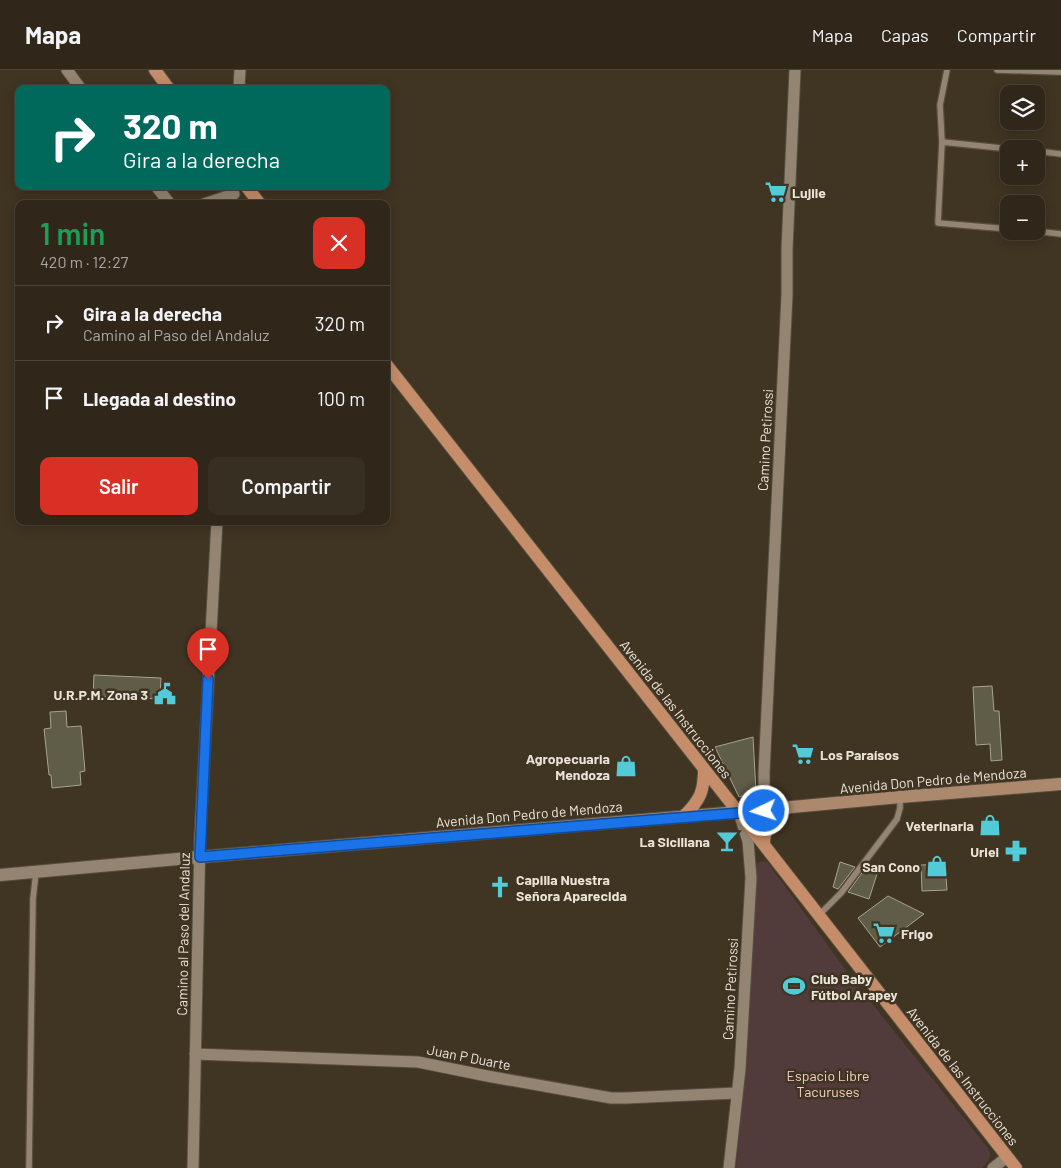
<!DOCTYPE html>
<html lang="es">
<head>
<meta charset="utf-8">
<style>
	:root { --surface:#30271a; --page:#382f23; --text:#f1f3f6; --muted:#a8a5a2; --line:#4b4439; --accent:#d93025 }
	body { margin:0; font-family:Barlow,sans-serif; background:var(--page); color:var(--text); height:100vh; display:flex; flex-direction:column; font-size:19px; white-space:nowrap }
	* { box-sizing:border-box; margin:0 }
	p { font-size:16px; color:var(--muted) }
	.icon { flex:none; width:28px; height:28px; fill:none; stroke:currentColor; stroke-width:2; stroke-linecap:round; stroke-linejoin:round }
	.map { position:relative; flex:1; overflow:hidden }
	.details { position:absolute; left:15px; top:130px; width:375px; height:325px; display:flex; flex-direction:column; background:var(--surface); border-radius:10px; box-shadow:0 2px 12px #0003,0 0 0 1px var(--line) }
	.details>* { flex:none }
	.top-card { position:absolute; left:15px; top:15px; width:375px; height:105px; border-radius:10px; box-shadow:0 2px 12px #0003,0 0 0 1px var(--line); background:#00695c; color:#fff; overflow:hidden }
	.controls { position:absolute; left:1000px; top:15px; display:grid; gap:10px }
	.controls a { display:grid; place-items:center; width:45px; height:45px; border-radius:10px; background:var(--surface); box-shadow:0 2px 12px #0003,0 0 0 1px var(--line); font-size:25px }
	.pin { position:absolute; display:grid; place-items:center; width:42px; height:42px; color:#fff; margin:-51px -21px; border-radius:50% 50% 50% 0; rotate:-45deg; box-shadow:0 0 5px #0007 }
	.pin .icon { rotate:45deg }
	.me { position:absolute; width:55px; margin:-28px; rotate:266deg; stroke-linejoin:round; filter:drop-shadow(0 0 4px #0008) }
	.turn { display:flex; align-items:center; gap:18px; height:105px; padding:0 25px; font-size:22px }
	.turn .icon { width:65px; height:65px; stroke-width:2.5 }
	.turn b { display:block; font-size:35px; line-height:42px }
	.round { display:grid; place-items:center; flex:none; width:52px; height:52px; border-radius:10px; background:var(--page) }
	.summary { display:flex; align-items:center; justify-content:space-between; height:85px; padding:0 25px }
	h1 { font-size:30px; font-weight:600; line-height:38px; color:#1e9e55 }
	.button { display:flex; gap:10px; margin-top:auto; padding:10px 25px }
	.button a { flex:1; height:58px; border-radius:10px; background:var(--accent); color:#fff; font-size:20px; font-weight:600; line-height:58px; text-align:center }
	.button a+a { background:var(--page); color:var(--text) }
	ul { padding:0; list-style:none }
	li { display:flex; align-items:center; gap:15px; height:75px; padding:0 25px; border-top:1px solid var(--line) }
	li div { flex:1 }
	li b { display:block; font-size:19px }
	li em { font-style:normal }
	header { display:flex; align-items:center; gap:30px; box-sizing:border-box; height:70px; padding:0 25px; background:var(--surface); border-bottom:1px solid var(--line) }
	header strong { font-size:24px }
	nav { display:flex; gap:28px; margin-inline-start:auto; font-size:18px }
	.map>svg:first-child { display:block }
</style>
</head>
<body>
<header>
<strong>Mapa</strong>
<nav><a>Mapa</a><a>Capas</a><a>Compartir</a></nav>
</header>
<div class="map">
<svg width="1061" height="1098" viewBox="0 0 1061 1098">
	<rect width="100%" height="100%" fill="#403422"/>
	<path fill="#523c3b" d="M 763,791 L 768,793 L 853,910 L 988,1078 C 993,1086 988,1092 982,1098 L 736,1098 L 747,981 L 757,794 Z"/>
	<path fill="#5f5c47" stroke="#a7a48d" d="M 94,605 L 161,608 L 160,629 L 93,626 Z
		M 992,616 L 994,641 L 999,641 L 1002,690 L 991,691 L 990,674 L 976,675 L 973,617 Z
		M 66,641 L 67,657 L 81,656 L 85,701 L 80,702 L 81,715 L 52,718 L 51,705 L 49,705 L 44,659 L 51,658 L 50,642 Z
		M 753,667 L 756,722 L 739,727 L 715,677 Z
		M 840,792 L 855,797 L 838,819 L 833,817 Z
		M 945,794 L 947,820 L 922,821 L 921,795 Z
		M 864,800 L 877,804 L 869,829 L 848,822 Z
		M 888,826 L 924,844 L 880,877 L 858,848 Z"/>
	<g fill="none" stroke-linecap="round" stroke-linejoin="round">
		<g stroke="#594f40" stroke-width="8">
			<path id="service" d="M 947,0 L 940,35 L 942,72 L 938,153 L 1009,159
				M 997,0 L 1061,2
				M 942,72 L 1011,79
				M 1036,81 L 1061,84
				M 1034,161 L 1061,164
				M 819,845 L 841,823 L 897,749 L 900,738 L 900,727
				M 29,1098 L 33,829 L 36,802"/>
		</g>
		<g stroke="#594f40" stroke-width="13">
			<path id="minor" d="M 67,0 L 81,19
				M 239,19 L 240,0
				M 156,116 L 170,134
				M 204,134 L 234,124
				M 764,741 L 764,703 L 787,225 L 787,179 L 795,0
				M 195,984 L 418,992 L 487,1006 L 611,1028 L 626,1028 L 736,1023
				M 193,1098 L 200,767 L 217,451
				M 729,1098 L 740,999 L 751,808 L 748,771 L 740,746
				M 993,1098 L 1007,1087"/>
		</g>
		<g stroke="#594f40" stroke-width="14">
			<path id="tertiary" d="M 0,805 L 200,787 L 738,742"/>
		</g>
		<g stroke="#594f40" stroke-width="14">
			<path id="secondary" d="M 738,742 L 900,727 L 1061,714"/>
		</g>
		<g stroke="#594f40" stroke-width="14">
			<path id="primary" d="M 155,0 L 169,19
				M 246,116 L 260,134
				M 386,294 L 764,775 L 1016,1098
				M 684,746 C 700,730 704,722 704,699
				M 764,775 C 764,758 770,750 782,739"/>
		</g>
		<use href="#service" stroke="#938571" stroke-width="5.5"/>
		<use href="#minor" stroke="#938571" stroke-width="11"/>
		<use href="#tertiary" stroke="#938571" stroke-width="12"/>
		<use href="#secondary" stroke="#ac896d" stroke-width="12"/>
		<use href="#primary" stroke="#c58d69" stroke-width="12"/>
	</g>
	<g fill="none" stroke-linecap="round" stroke-linejoin="round">
		<g stroke="#114b97" stroke-width="12">
			<path id="route" d="M 208,609 L 200,787 L 764,741"/>
		</g>
		<use href="#route" stroke="#1a73e8" stroke-width="9"/>
	</g>
	<defs>
		<g id="supermarket-bare" transform="scale(1.725)"><path d="M-6-5.5h2.5l.6 2H6L4.5 2H-2.5L-4.4-4H-6ZM-1.5 3.2a1.3 1.3 0 1 0 .1 0ZM3 3.2a1.3 1.3 0 1 0 .1 0Z" fill="#52cbd9" stroke="#403422" stroke-width="2.5" paint-order="stroke"/></g>
		<g id="civic-bare" transform="scale(1.725)"><path d="M-.6-6.5H3V-4.5H.6V-3L4-1V1h2V6H-6V1h2V-1L-.6-3ZM-1.2 2.5V6h2.4V2.5Z" fill="#52cbd9" stroke="#403422" stroke-width="2.5" paint-order="stroke"/></g>
		<g id="shop-bare" transform="scale(1.725)"><path d="M-5-2.5h2.3a2.7 3.5 0 0 1 5.4 0H5L5.5 6h-11ZM-1.5-2.5h3a1.5 2.3 0 0 0-3 0Z" fill="#52cbd9" stroke="#403422" stroke-width="2.5" paint-order="stroke"/></g>
		<g id="bar-bare" transform="scale(1.725)"><path d="M-6-5H6L.8 .8V4.5H3.5V6h-7V4.5H-.8V.8Z" fill="#52cbd9" stroke="#403422" stroke-width="2.5" paint-order="stroke"/></g>
		<g id="pharmacy-bare" transform="scale(1.725)"><path d="M-2-6h4v4h4v4h-4v4h-4v-4h-4v-4h4Z" fill="#52cbd9" stroke="#403422" stroke-width="2.5" paint-order="stroke"/></g>
		<g id="church-bare" transform="scale(1.725)"><path d="M-1.2-6h2.4v3.5h3.3v2.4h-3.3V6h-2.4V-.1h-3.3v-2.4h3.3Z" fill="#52cbd9" stroke="#403422" stroke-width="2.5" paint-order="stroke"/></g>
		<g id="stadium-bare" transform="scale(1.725)"><path d="M0-5a6.5 5 0 1 0 0 10a6.5 5 0 1 0 0-10ZM-3.5-1.8h7v3.6h-7Z" fill="#52cbd9" stroke="#403422" stroke-width="2.5" paint-order="stroke"/></g>
	</defs>
	<g fill-rule="evenodd">
		<use href="#supermarket-bare" x="776" y="122"/>
		<use href="#civic-bare" x="165" y="624"/>
		<use href="#supermarket-bare" x="803" y="684"/>
		<use href="#shop-bare" x="626" y="696"/>
		<use href="#shop-bare" x="990" y="755"/>
		<use href="#bar-bare" x="727" y="771"/>
		<use href="#pharmacy-bare" x="1016" y="781"/>
		<use href="#shop-bare" x="937" y="796"/>
		<use href="#church-bare" x="500" y="817"/>
		<use href="#supermarket-bare" x="884" y="863"/>
		<use href="#stadium-bare" x="794" y="916"/>
	</g>
	<g text-anchor="middle" dominant-baseline="central" stroke-width="5" stroke-linejoin="round" paint-order="stroke">
		<g font-size="14" font-weight="bold" fill="#eae3d8" stroke="#403422" text-anchor="end">
			<text x="792" y="122" text-anchor="start">Lujile</text>
			<text x="148" y="624">U.R.P.M. Zona 3</text>
			<text x="820" y="684" text-anchor="start">Los Paraísos</text>
			<text x="610" y="688">Agropecuaria<tspan x="610" dy="16">Mendoza</tspan></text>
			<text x="974" y="755">Veterinaria</text>
			<text x="710" y="771">La Siciliana</text>
			<text x="999" y="781">Uriel</text>
			<text x="920" y="796">San Cono</text>
			<text x="516" y="809" text-anchor="start">Capilla Nuestra<tspan x="516" dy="16">Señora Aparecida</tspan></text>
			<text x="901" y="863" text-anchor="start">Frigo</text>
			<text x="811" y="908" text-anchor="start">Club Baby<tspan x="811" dy="16">Fútbol Arapey</tspan></text>
		</g>
		<g font-size="14" fill="#eae3d8" stroke="#403422">
			<text transform="translate(765 370) rotate(-87)">Camino Petirossi</text>
			<text transform="translate(676 639) rotate(52)">Avenida de las Instrucciones</text>
			<text transform="translate(933 710) rotate(-5)">Avenida Don Pedro de Mendoza</text>
			<text transform="translate(529 744) rotate(-5)">Avenida Don Pedro de Mendoza</text>
			<text transform="translate(183 864) rotate(-89)">Camino al Paso del Andaluz</text>
			<text transform="translate(730 919) rotate(-87)">Camino Petirossi</text>
			<text transform="translate(469 987) rotate(11)">Juan P Duarte</text>
			<text transform="translate(963 1006) rotate(52)">Avenida de las Instrucciones</text>
		</g>
		<g font-size="14" fill="#f6ccc9" stroke="#403422">
			<text x="828" y="1005">Espacio Libre<tspan x="828" dy="16">Tacuruses</tspan></text>
		</g>
	</g>
</svg>
<div class="controls">
<a><svg class="icon" aria-label="layers" viewBox="0 0 24 24"><path d="M12 4l9 5-9 5-9-5zM3 14l9 5 9-5"/></svg></a>
<a>+</a>
<a>−</a>
</div>
<div class="pin" style="left:208px;top:609px;background:#d93025"><svg class="icon" aria-label="arrive" viewBox="0 0 24 24"><path d="M6 21V4h12l-3 4 3 4H6"/></svg></div>
<svg class="me" style="left:764px;top:741px" viewBox="-20 -20 40 40"><circle r="17" fill="#1a73e8" stroke="#fff" stroke-width="3"/><path d="M0-11L8 9 0 5-8 9z" fill="#fff"/></svg>
<div class="top-card">
<div class="turn"><svg class="icon" aria-label="right" viewBox="0 0 24 24"><path d="M7 20v-9h11M14 6l5 5-5 5"/></svg><div><b>320 m</b>Gira a la derecha</div></div>
</div>
<section class="details">
<div class="summary"><div><h1>1 min</h1><p>420 m · 12:27</p></div><a class="round" style="background:#d93025;color:#fff"><svg class="icon" aria-label="close" viewBox="0 0 24 24"><path d="M6 6l12 12M18 6L6 18"/></svg></a></div>
<ul>
<li><svg class="icon" aria-label="right" viewBox="0 0 24 24"><path d="M7 20v-9h11M14 6l5 5-5 5"/></svg><div><b>Gira a la derecha</b><p>Camino al Paso del Andaluz</p></div><em>320 m</em></li>
<li><svg class="icon" aria-label="arrive" viewBox="0 0 24 24"><path d="M6 21V4h12l-3 4 3 4H6"/></svg><div><b>Llegada al destino</b></div><em>100 m</em></li>
</ul>
<div class="button"><a>Salir</a><a>Compartir</a></div>
</section>
</div>
</body>
</html>
